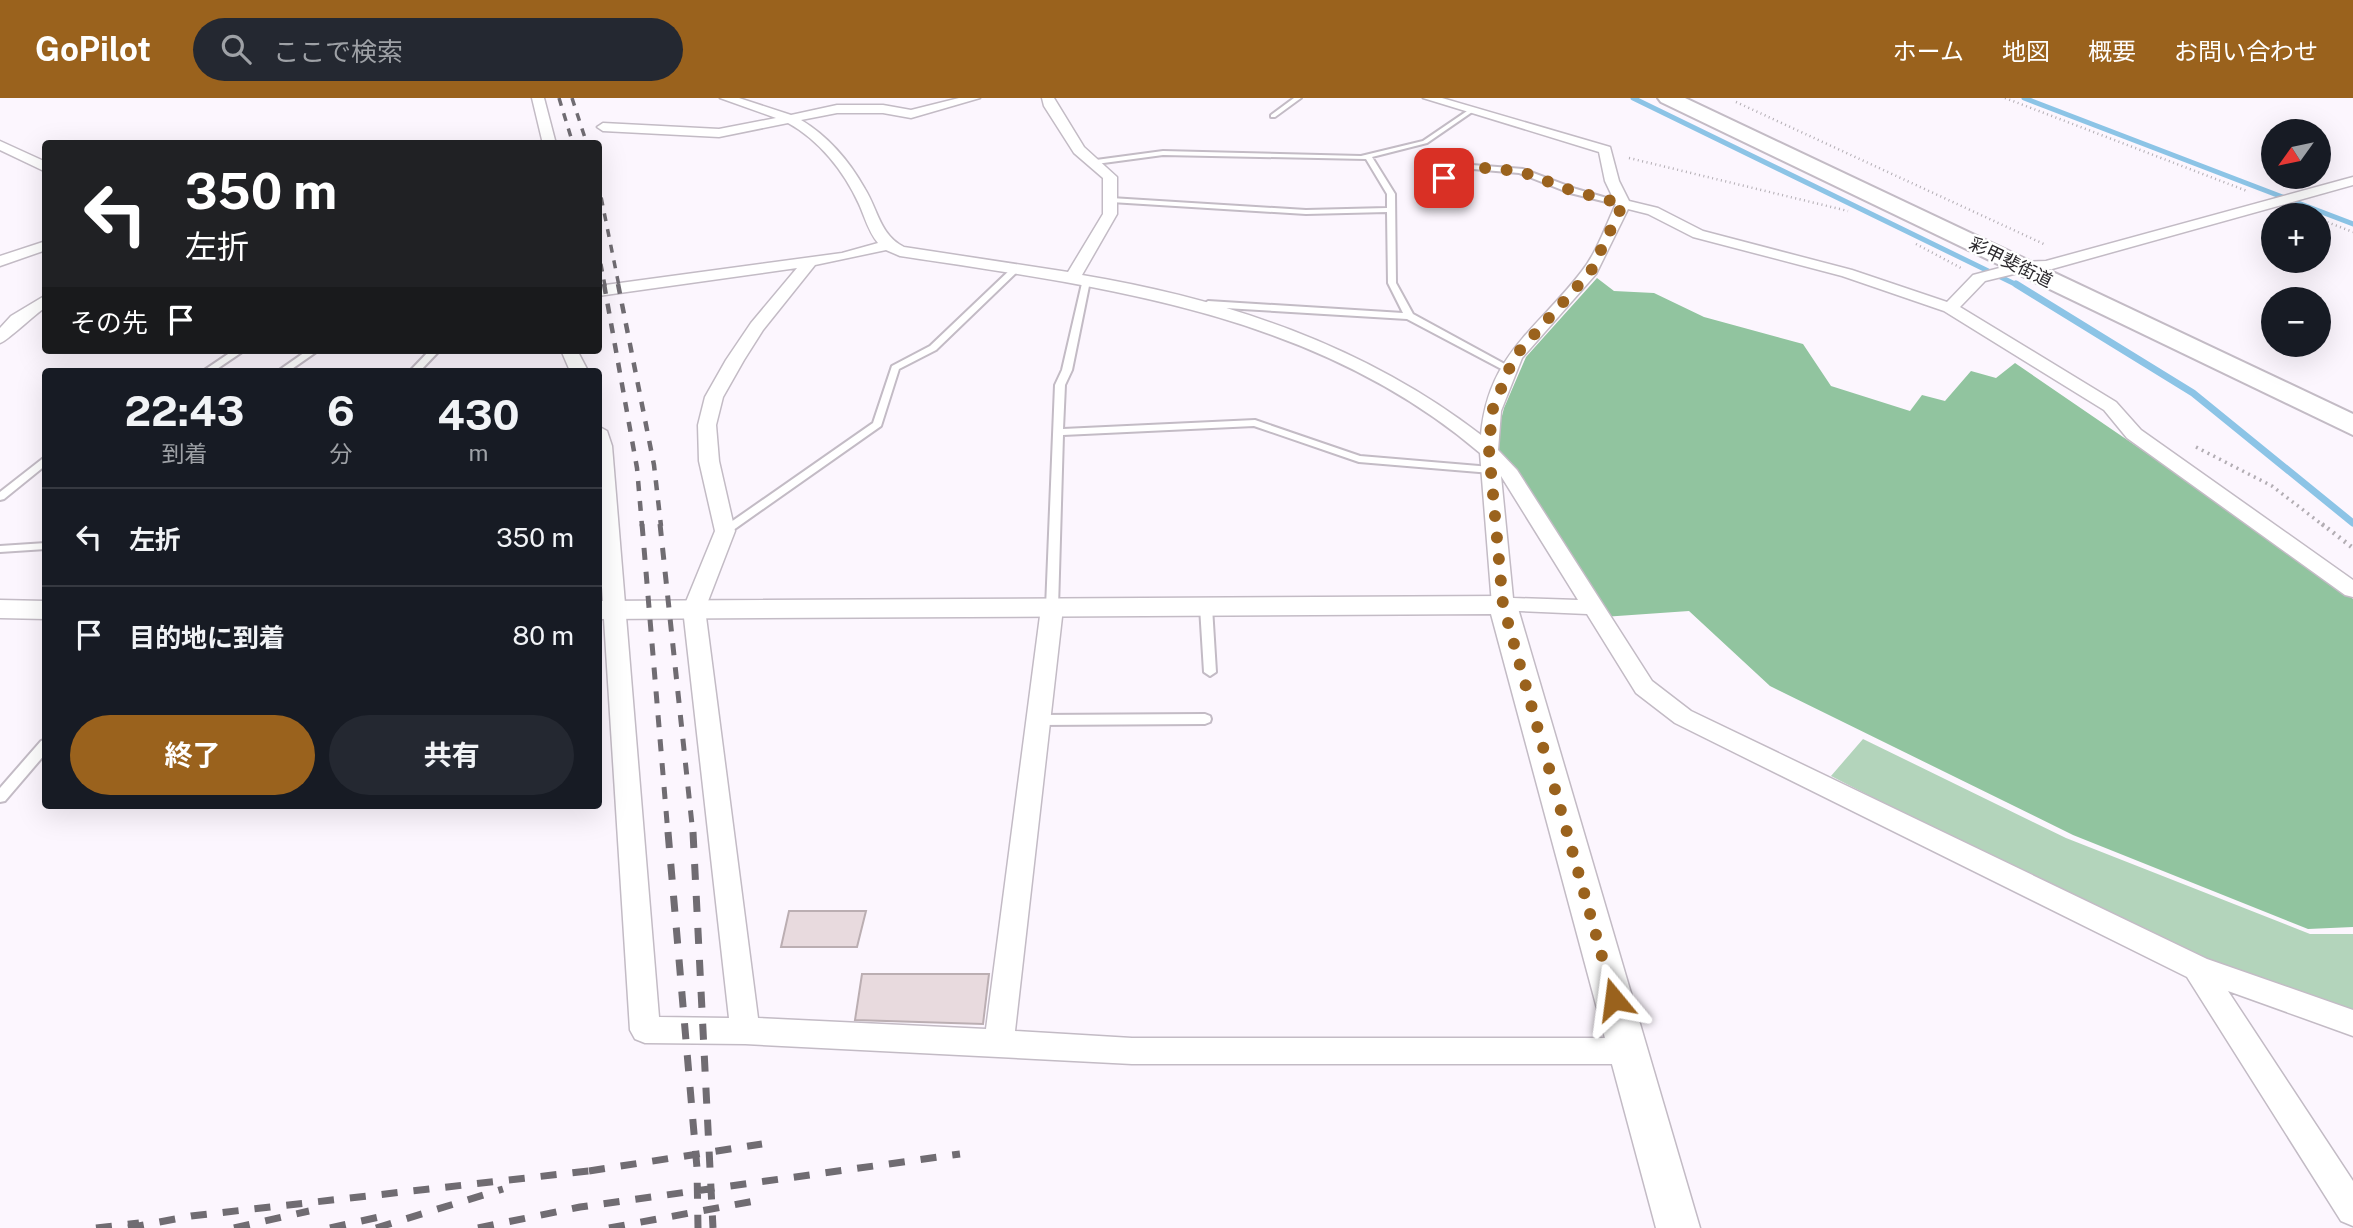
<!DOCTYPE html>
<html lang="ja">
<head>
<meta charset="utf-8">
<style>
	:root { --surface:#171b24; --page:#242831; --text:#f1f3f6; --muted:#9ea1a6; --line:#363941; --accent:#9a621d }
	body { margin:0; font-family:"Public Sans","Noto Sans JP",sans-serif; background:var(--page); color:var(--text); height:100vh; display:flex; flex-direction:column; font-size:26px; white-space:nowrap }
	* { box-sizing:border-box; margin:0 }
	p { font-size:23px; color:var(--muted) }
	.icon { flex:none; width:38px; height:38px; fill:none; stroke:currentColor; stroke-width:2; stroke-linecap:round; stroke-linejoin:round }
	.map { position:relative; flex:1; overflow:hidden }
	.panel { position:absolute; left:42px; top:270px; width:560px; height:441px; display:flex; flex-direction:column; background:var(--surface); border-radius:7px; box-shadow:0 7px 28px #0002 }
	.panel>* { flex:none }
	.guide { position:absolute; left:42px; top:42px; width:560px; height:214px; border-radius:7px; box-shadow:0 7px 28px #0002; background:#202124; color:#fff; overflow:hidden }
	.needle { width:46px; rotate:237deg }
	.tools { position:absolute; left:2261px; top:21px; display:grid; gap:14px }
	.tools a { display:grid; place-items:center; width:70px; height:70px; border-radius:50%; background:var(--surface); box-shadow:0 7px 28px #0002; font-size:35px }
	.pin { position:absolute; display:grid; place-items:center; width:60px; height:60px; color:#fff; margin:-30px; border-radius:14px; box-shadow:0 4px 10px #0006 }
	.me { position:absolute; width:77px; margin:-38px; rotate:344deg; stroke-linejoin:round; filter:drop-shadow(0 0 5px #0008) }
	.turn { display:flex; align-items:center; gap:24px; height:147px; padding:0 28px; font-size:32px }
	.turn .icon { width:91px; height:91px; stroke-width:2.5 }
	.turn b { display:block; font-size:49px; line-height:60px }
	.then { display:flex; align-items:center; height:66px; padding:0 28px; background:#0003; gap:14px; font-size:26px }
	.eta { display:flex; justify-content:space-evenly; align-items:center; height:119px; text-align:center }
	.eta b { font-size:42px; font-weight:700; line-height:49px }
	.primary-button { display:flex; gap:14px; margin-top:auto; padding:14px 28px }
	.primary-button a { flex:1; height:80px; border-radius:42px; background:var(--accent); color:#fff; font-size:28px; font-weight:700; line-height:80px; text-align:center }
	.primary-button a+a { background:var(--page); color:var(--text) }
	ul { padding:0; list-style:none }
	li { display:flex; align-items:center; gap:21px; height:98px; padding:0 28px; border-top:2px solid var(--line) }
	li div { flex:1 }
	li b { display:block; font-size:26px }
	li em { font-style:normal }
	header { display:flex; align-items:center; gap:42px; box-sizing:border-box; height:98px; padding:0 35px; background:var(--accent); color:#fff }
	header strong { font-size:33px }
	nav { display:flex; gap:38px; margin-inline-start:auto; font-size:24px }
	.search { width:490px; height:63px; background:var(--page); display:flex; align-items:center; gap:18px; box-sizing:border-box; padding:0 24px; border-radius:38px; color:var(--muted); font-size:26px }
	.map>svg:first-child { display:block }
</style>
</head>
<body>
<header>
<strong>GoPilot</strong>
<div class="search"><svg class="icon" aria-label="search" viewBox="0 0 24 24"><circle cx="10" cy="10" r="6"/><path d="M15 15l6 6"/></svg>ここで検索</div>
<nav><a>ホーム</a><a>地図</a><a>概要</a><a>お問い合わせ</a></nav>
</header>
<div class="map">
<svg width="2353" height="1130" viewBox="0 0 2353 1130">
	<rect width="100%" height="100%" fill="#fcf6fe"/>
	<path fill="#b3d4bb" d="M 1863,641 L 2066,740 L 2310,836 L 2353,836 L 2353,920 L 2250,882 L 2016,773 L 1831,678 Z"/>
	<path fill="#91c49f" d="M 1597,180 L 1614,193 L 1654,195 L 1704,219 L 1803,246 L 1831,288 L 1910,313 L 1922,297 L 1945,303 L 1971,273 L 1996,280 L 2015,265 L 2326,478 L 2353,501 L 2353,829 L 2308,831 L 2073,737 L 1770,588 L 1689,513 L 1603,519 L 1493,353 L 1504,310 L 1526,259 Z"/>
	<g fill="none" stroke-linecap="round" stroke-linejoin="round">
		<path stroke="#8cc4e6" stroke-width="5" d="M 1633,0 L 2019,188
			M 2024,0 L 2353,126"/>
		<path stroke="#8cc4e6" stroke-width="7" d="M 2016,186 L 2193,295 L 2353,425"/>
	</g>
	<path fill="#e8dade" stroke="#bbaeb2" stroke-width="2" d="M 789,813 L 866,813 L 857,849 L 781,849 Z
		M 862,876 L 989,876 L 983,926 L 855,922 Z"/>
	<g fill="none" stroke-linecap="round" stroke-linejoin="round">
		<g stroke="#c3bbc5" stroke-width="4">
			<path id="service" d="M 1294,0 L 1301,0 L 1275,19 L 1271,19 L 1271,17 Z
				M 1470,11 L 1475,12 L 1427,45 L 1372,59 L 1395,96 L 1396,185 L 1413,216 L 1512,270 L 1512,274 L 1509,275 L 1407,221 L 1208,209 L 1204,206 L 1208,203 L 1403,215 L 1388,185 L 1387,114 L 1306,116 L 1111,104 L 1107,102 L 1111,100 L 1306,112 L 1387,110 L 1387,96 L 1366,61 L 1163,57 L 1096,66 L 1092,64 L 1096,62 L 1163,53 L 1361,58 L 1423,43 Z
				M 1472,67 L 1523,71 L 1576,91 L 1627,106 L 1623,108 L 1570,95 L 1519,75 L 1473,71 L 1447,82 L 1440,80 Z
				M 1012,170 L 1019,172 L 936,252 L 899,271 L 881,328 L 729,435 L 721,435 L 720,433 L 721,431 L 873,325 L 892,268 L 930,248 Z
				M 1083,181 L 1090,183 L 1072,272 L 1065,287 L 1063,331 L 1255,322 L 1360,358 L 1491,369 L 1496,372 L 1491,375 L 1359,364 L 1254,328 L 1063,337 L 1058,510 L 1056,513 L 1048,513 L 1046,510 L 1055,287 L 1062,272 Z
				M 234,252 L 245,252 L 214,273 L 203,273 Z
				M 308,252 L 319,252 L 289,273 L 278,273 Z
				M 430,252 L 440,252 L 420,273 L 410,273 Z
				M 46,358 L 46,367 L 4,401 L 0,402 L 0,394 Z
				M 46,445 L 46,451 L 0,454 L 0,448 Z
				M 1206,505 L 1212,509 L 1216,574 L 1210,578 L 1204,574 L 1200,509 Z
				M 1205,616 L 1210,618 L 1211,621 L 1210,624 L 1205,626 L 1038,627 L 1033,625 L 1032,622 L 1033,619 L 1038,617 Z
				M 46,641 L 46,655 L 5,703 L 0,704 L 0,690 L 41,643 Z"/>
		</g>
		<g stroke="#c3bbc5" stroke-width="3">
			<path id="minor" d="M 532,0 L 544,0 L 556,46 L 543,46 Z
				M 720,0 L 739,0 L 791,17 L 837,7 L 883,7 L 911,12 L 959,0 L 980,0 L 911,20 L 883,15 L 837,15 L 801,22 C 828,38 850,64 865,91 C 878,112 880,137 904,149 L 1068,174 L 1103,116 L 1103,80 L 1074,55 L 1044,8 L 1042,0 L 1054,0 L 1084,49 L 1117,79 L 1117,116 L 1082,177 C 1226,201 1364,247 1481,337 C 1488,256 1538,231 1582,173 C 1597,154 1606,127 1616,106 L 1605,83 L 1599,54 L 1423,0 L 1442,0 L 1610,49 L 1619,83 L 1629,103 L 1658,110 L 1703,133 L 1852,172 L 1947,204 L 1973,177 L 2022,164 L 2046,163 L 2353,79 L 2353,87 L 2052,171 L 2022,174 L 1985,183 L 1960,209 L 2116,304 L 2141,332 L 2353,482 L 2353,499 L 2345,497 L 2127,340 L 2104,312 L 1944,213 L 1842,178 L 1693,139 L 1648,116 L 1628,111 L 1596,176 L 1522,260 L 1501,313 L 1498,352 L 1517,372 L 1652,583 L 1691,613 L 2207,861 L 2353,912 L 2353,938 L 2228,893 L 2353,1083 L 2353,1128 L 2341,1123 L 2187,879 L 1675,625 L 1636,595 L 1587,516 L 1495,512 L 1492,507 L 1480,355 C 1316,215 1105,189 900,158 L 886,152 L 815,167 L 763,232 L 744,262 L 723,299 L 716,327 L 719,363 L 735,433 L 705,511 L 758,920 L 986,931 L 1041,510 L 1044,505 L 1060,505 L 1063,510 L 1015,933 L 1132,940 L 1628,940 L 1639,943 L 1643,953 L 1639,963 L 1628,966 L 1132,966 L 745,946 L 645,945 L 635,941 L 630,932 L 598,426 L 598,328 L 607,333 L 612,348 L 659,919 L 729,920 L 683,511 L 715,433 L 699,363 L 698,327 L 705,299 L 726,262 L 751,225 L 797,170 L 598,198 L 598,188 L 842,155 L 878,145 C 868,133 865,119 859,106 C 844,73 819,42 788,25 L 719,39 L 603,33 L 597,29 L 603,25 L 719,31 L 776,20 ZM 1501,378 L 1578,502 L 1513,500 Z
				M 0,43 L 46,64 L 46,74 L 0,52 Z
				M 46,143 L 46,152 L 0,168 L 0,158 Z
				M 46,197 L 46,209 C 35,216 6,244 0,245 L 0,230 L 11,218 Z
				M 561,252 L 577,252 L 588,273 L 570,273 Z"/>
		</g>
		<g stroke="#c3bbc5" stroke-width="3">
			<path id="tertiary" d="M 1503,498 L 1513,500 L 1517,507 L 1700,1130 L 1656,1130 L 1491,516 L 598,521 L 598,503 Z
				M 0,502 L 46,503 L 46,521 L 0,520 Z"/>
		</g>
		<g stroke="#c3bbc5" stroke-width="4">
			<path id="trunk" d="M 1658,0 L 1685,0 L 2353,316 L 2353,337 L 1661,4 Z"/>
		</g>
		<path stroke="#b2adb3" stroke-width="2.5" stroke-dasharray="1 3.5" stroke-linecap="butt" d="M 2005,0 L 2247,93
			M 1736,4 L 2046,147
			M 1629,60 L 1848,113
			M 2319,121 L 2353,134
			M 1916,146 L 1961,170"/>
		<path stroke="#b2adb3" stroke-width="3.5" stroke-dasharray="2 4.5" stroke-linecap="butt" d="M 2196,349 L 2272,388 L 2324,428"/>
		<path stroke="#b2adb3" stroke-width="4.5" stroke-dasharray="2 5" stroke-linecap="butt" d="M 2322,426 L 2353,450"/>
		<use href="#service" fill="#fff" fill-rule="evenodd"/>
		<use href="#minor" fill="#fff" fill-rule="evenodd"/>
		<use href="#tertiary" fill="#fff" fill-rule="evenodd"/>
		<use href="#trunk" fill="#fff" fill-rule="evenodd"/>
		<path stroke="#706c72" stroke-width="3.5" stroke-dasharray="8 8" stroke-linecap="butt" d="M 559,0 L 573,46
			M 572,0 L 587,46
			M 598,84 L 619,188
			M 598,150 L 605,188"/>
		<path stroke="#706c72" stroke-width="4.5" stroke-dasharray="10 10" stroke-linecap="butt" d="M 604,186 L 637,370 L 642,428
			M 618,186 L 654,367 L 661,428"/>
		<path stroke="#706c72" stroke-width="5" stroke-dasharray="12 12" stroke-linecap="butt" d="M 642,426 L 668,736
			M 660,426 L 693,736"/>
		<path stroke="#706c72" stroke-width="7" stroke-dasharray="16 16" stroke-linecap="butt" d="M 668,734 L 697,1070 L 698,1130
			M 693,734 L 713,1130
			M 589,1073 L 762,1046
			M 96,1130 L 139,1125
			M 128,1130 L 191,1118 L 597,1072
			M 234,1130 L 309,1113
			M 330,1130 L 388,1117
			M 376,1130 L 503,1091
			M 478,1130 L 580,1109 L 960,1056
			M 609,1130 L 760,1102"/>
	</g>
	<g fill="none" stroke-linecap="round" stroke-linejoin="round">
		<path stroke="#9a621d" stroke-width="12" stroke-dasharray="0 21.6" d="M 1444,80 L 1472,69 L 1520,73 L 1573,93 L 1623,106 L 1591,173 L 1514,259 L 1492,313 L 1489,352 L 1503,507 L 1614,901"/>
	</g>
	<g text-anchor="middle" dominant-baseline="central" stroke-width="5" stroke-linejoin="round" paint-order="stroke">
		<g font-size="18" fill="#2c292d" stroke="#fff">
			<text transform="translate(2011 164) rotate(26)">彩甲斐街道</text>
		</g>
	</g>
</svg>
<div class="tools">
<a><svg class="needle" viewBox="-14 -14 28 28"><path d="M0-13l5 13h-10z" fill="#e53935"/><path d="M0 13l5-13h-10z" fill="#9ea1a6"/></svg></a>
<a>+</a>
<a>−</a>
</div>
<div class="pin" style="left:1444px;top:80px;background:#d93025"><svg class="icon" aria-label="arrive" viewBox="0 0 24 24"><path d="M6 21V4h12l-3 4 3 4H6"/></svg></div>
<svg class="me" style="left:1614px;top:901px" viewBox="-20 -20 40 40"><path d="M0-17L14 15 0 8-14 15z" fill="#9a621d" stroke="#fff" stroke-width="4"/></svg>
<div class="guide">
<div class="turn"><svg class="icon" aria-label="left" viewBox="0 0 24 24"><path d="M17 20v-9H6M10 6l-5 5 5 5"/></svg><div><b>350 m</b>左折</div></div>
<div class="then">その先<svg class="icon" aria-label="arrive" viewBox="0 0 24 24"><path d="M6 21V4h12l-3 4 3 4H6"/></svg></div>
</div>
<section class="panel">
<div class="eta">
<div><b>22:43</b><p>到着</p></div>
<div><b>6</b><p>分</p></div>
<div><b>430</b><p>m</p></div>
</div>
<ul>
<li><svg class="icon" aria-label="left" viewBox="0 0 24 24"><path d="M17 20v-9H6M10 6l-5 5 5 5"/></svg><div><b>左折</b></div><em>350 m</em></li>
<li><svg class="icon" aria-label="arrive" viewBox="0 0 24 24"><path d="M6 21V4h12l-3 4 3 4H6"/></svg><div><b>目的地に到着</b></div><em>80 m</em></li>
</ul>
<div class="primary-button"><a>終了</a><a>共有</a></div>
</section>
</div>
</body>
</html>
